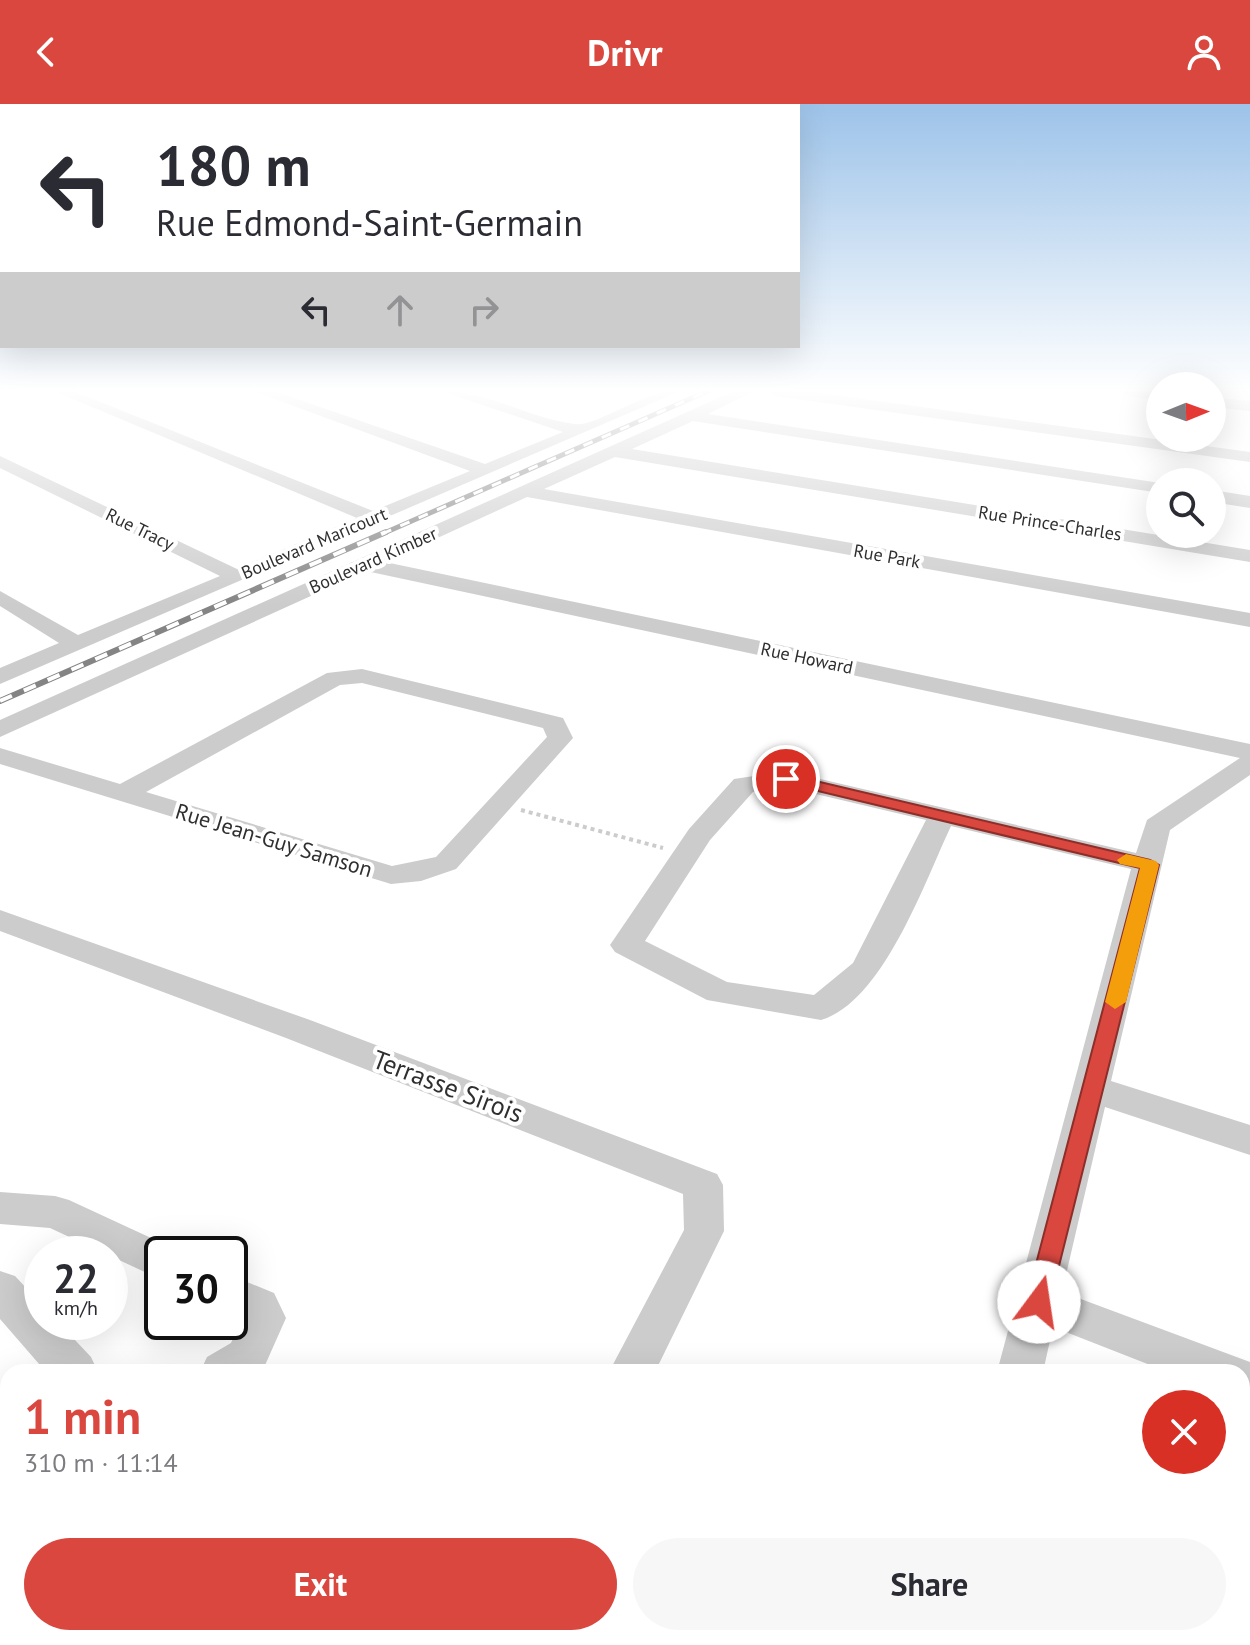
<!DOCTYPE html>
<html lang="en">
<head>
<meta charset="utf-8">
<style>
	:root { --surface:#fff; --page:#f7f7f7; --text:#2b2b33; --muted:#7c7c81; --accent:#d9473f }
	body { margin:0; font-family:"PT Sans",sans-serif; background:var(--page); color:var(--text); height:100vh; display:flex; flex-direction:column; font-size:30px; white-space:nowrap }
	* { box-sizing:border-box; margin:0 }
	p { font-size:26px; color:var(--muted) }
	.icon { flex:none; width:44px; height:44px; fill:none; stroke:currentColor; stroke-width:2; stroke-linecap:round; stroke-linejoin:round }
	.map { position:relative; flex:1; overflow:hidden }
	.drawer { position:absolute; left:0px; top:1260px; width:1250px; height:282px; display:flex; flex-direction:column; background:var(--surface); border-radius:24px 24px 0 0; box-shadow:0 8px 32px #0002 }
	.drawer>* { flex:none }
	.top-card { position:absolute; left:0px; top:0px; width:800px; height:244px; box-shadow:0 8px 32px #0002; background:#fff; color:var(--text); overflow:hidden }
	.needle { width:52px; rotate:89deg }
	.fabs { position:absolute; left:1146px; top:268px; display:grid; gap:16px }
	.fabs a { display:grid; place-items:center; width:80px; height:80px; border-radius:50%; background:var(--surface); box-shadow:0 8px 32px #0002; font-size:40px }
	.speed { position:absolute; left:24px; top:1132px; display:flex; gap:16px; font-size:40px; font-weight:700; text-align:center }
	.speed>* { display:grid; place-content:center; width:104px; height:104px; border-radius:50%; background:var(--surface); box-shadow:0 8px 32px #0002; line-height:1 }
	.speed small { font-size:20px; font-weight:400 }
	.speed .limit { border:4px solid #111; border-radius:12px; background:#fff; color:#111 }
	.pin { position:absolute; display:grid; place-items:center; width:68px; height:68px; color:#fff; margin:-34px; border:4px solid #fff; border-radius:50%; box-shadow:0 2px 8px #0007 }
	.me { position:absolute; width:88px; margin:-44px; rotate:14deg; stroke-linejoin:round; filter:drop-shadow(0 0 6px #0008) }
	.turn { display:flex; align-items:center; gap:28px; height:168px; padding:0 24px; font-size:36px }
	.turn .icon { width:104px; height:104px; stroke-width:2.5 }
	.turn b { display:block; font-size:56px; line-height:68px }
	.lanes { display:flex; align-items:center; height:76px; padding:0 24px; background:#0003; justify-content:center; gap:40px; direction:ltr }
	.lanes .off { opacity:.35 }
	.round { display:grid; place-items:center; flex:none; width:84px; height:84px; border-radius:42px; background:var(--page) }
	.head { display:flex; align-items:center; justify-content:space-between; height:136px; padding:0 24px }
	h1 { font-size:48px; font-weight:700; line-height:60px; color:var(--accent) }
	.primary-button { display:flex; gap:16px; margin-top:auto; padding:16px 24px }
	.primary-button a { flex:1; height:92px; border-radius:48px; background:var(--accent); color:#fff; font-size:32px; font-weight:700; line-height:92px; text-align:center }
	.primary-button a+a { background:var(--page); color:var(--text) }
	header { display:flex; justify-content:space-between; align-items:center; height:104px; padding:0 24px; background:var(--accent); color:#fff; font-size:36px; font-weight:700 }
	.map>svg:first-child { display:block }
</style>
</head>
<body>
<header><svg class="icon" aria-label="back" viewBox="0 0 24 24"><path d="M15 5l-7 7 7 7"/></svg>Drivr<svg class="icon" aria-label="person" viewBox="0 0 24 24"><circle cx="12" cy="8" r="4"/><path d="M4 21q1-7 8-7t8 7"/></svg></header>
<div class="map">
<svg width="1250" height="1541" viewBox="0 0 1250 1541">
	<rect width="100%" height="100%" fill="#fff"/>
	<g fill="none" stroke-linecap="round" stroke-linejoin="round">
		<path stroke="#ccc" stroke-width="4" stroke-dasharray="4 4" stroke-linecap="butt" d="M 521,706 L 663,744"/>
		<path fill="#ccc" fill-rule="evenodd" d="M 54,287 L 73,287 L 373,407 L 470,367 L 253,287 L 274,287 L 485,360 L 563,328 L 441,287 C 488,287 528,314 574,320 C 596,324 644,285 680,287 L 0,580 L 0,564 L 59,539 L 0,502 L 0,487 L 78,531 L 220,472 L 0,364 L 0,352 L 237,465 L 357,414 Z
			M 734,287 L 754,287 L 708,310 L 1160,379 L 1160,389 L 693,317 L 632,345 L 1250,446 L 1250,458 L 615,353 L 544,385 L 1250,509 L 1250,523 L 527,393 L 385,458 L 1250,640 L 1250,671 L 1170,726 L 1111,977 L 1250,1021 L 1250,1051 L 1105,1003 L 1062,1188 L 1250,1258 L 1250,1300 L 1242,1297 L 1242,1268 L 1168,1268 L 1053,1223 L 1043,1268 L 997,1268 L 1131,765 L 951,722 C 925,777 883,898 821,916 L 707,896 L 615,848 L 610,841 L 689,725 L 734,675 L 786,667 L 1136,749 L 1147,716 L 1240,654 L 366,467 L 0,633 L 0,616 ZM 786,683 L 926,716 L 853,859 L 814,891 L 727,878 L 645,837 L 710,736 L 753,688 Z
			M 767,287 L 805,287 L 1250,348 L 1250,358 L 775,292 Z
			M 1119,287 L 1160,287 L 1160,296 L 1127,292 Z
			M 1212,293 L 1250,297 L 1250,307 L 1212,303 Z
			M 1212,386 L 1250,392 L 1250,404 L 1212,398 Z
			M 362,565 L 563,614 L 573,634 L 456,765 L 421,777 L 391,780 L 0,660 L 0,644 L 120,680 L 327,569 ZM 362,579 L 543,624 L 547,633 L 436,753 L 392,762 L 146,688 L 340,581 Z
			M 0,806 L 310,916 L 717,1070 L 723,1081 L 724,1127 L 655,1268 L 609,1268 L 684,1126 L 683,1090 L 286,934 L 0,827 Z
			M 0,1088 L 55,1092 L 69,1096 L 177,1146 L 179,1150 L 162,1150 L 162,1176 L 50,1124 L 0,1120 Z
			M 0,1167 L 15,1172 L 42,1201 L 42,1218 L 58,1218 L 91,1253 L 98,1268 L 46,1268 L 0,1215 Z
			M 230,1171 L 274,1189 L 286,1214 L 262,1268 L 200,1268 L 207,1253 L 231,1239 L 242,1214 L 230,1209 Z
			M 283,1534 L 340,1534 L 343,1541 L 286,1541 Z
			M 413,1534 L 470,1534 L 467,1541 L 410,1541 Z
			M 924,1534 L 1024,1534 L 1027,1541 L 922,1541 Z"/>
		<g stroke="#848484" stroke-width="5">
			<path id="rail-far1" d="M 382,430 L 708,287"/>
		</g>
		<g stroke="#848484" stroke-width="6">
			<path id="rail" d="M 0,597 L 386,428"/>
		</g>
		<use href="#rail-far1" stroke="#fff" stroke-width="3" stroke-dasharray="10" stroke-linecap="butt"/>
		<use href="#rail" stroke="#fff" stroke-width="4" stroke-dasharray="13" stroke-linecap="butt"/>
	</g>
	<linearGradient id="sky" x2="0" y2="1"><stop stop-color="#9dc3e9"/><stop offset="0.57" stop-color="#fff"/><stop offset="1" stop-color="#fff" stop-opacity="0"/></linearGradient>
	<rect width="1250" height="502" fill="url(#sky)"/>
	<path fill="#d9473f" stroke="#8d2e29" stroke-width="2" d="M 786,670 L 1150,756 L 1159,761 L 1048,1206 L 1039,1209 L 1030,1206 L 1026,1198 L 1140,764 L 780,678 L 780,671 Z"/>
	<path fill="#f59e0b" d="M 1126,750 L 1156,757 L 1159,761 L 1126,898 L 1115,905 L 1105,898 L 1140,764 L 1120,760 L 1117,756 Z"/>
	<g text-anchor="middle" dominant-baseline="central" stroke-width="8" stroke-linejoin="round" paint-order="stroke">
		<g font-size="18" fill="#2f2f2f" stroke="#fff">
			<text transform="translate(1050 419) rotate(9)">Rue Prince-Charles</text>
			<text transform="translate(140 425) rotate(26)">Rue Tracy</text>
			<text transform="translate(314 439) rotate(-23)">Boulevard Maricourt</text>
			<text transform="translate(887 452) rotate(10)">Rue Park</text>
			<text transform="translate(373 456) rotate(-24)">Boulevard Kimber</text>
			<text transform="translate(807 554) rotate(12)">Rue Howard</text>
		</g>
		<g font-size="22" fill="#2f2f2f" stroke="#fff">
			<text transform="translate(274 736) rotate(17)">Rue Jean-Guy Samson</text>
		</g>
		<g font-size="26" fill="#2f2f2f" stroke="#fff">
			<text transform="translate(448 982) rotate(21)">Terrasse Sirois</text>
		</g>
	</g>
</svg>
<div class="fabs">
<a><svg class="needle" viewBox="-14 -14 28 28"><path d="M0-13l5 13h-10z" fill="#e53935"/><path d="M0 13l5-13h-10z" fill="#7c7c81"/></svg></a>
<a><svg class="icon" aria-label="search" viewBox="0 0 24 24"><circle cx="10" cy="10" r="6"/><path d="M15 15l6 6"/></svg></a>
</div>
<div class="speed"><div>22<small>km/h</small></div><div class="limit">30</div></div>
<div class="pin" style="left:786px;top:675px;background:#d93025"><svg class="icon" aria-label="arrive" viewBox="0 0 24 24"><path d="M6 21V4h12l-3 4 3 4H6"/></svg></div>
<svg class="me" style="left:1039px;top:1198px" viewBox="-20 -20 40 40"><circle r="19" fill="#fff"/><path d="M0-13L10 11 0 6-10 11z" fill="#d9473f"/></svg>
<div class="top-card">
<div class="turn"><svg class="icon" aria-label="left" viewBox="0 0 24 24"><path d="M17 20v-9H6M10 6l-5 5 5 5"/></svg><div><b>180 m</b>Rue Edmond-Saint-Germain</div></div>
<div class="lanes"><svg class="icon" aria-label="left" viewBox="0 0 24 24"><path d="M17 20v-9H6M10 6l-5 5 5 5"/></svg><svg class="icon off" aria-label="ahead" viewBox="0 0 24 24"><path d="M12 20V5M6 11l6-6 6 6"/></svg><svg class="icon off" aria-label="right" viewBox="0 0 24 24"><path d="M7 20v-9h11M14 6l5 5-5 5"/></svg></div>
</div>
<section class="drawer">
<div class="head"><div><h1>1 min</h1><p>310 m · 11:14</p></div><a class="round" style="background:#d93025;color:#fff"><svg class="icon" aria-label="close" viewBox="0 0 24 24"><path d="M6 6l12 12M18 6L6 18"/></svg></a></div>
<div class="primary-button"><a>Exit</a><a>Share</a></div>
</section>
</div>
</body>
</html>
